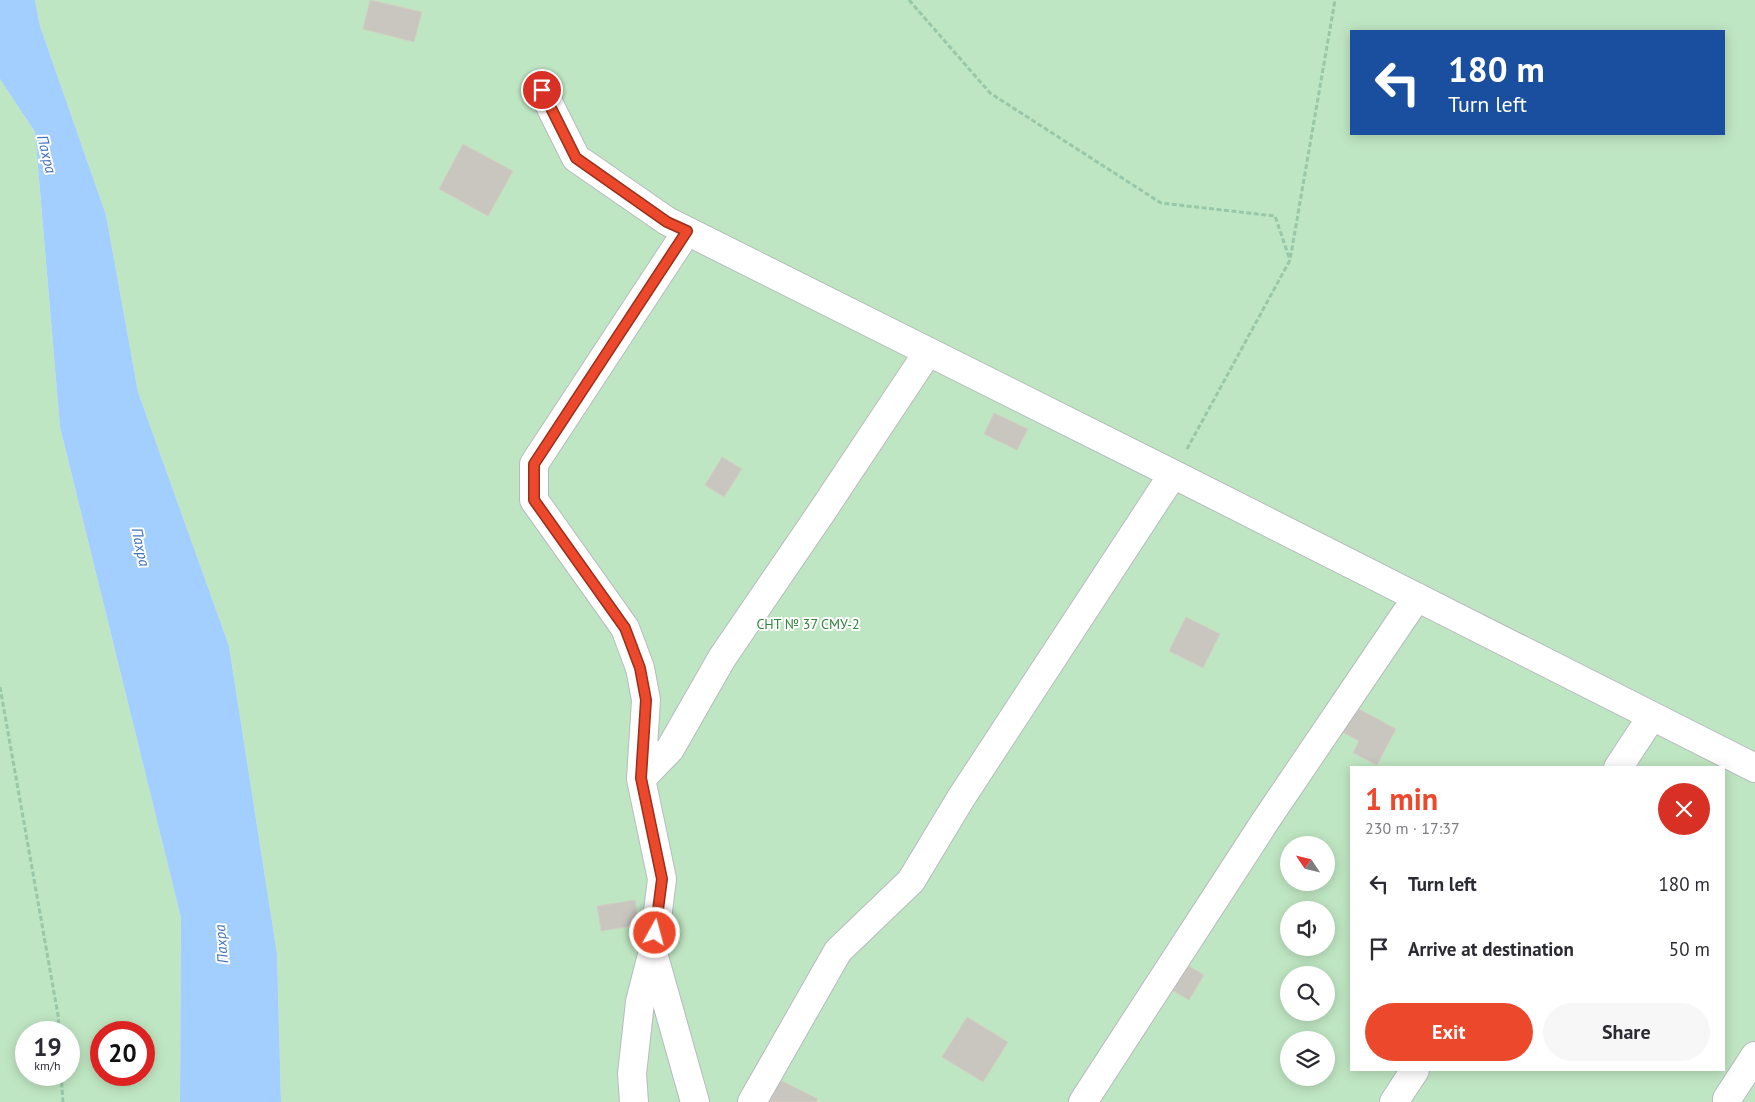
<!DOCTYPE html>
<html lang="en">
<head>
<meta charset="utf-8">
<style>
	:root { --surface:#fff; --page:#f7f7f7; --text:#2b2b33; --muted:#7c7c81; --accent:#ec482b }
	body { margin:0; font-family:"PT Sans",sans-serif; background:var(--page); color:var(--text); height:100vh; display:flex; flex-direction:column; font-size:19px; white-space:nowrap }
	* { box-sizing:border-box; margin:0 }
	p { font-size:16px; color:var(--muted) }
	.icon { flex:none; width:28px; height:28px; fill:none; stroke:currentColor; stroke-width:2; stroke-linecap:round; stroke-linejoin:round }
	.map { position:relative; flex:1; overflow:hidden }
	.details { position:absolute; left:1350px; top:766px; width:375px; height:305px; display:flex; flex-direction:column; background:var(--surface); border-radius:0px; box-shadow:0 2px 12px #0003 }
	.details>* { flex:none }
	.guide { position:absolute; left:1350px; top:30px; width:375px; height:105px; border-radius:0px; box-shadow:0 2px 12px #0003; background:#1a4fa0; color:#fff; overflow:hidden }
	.needle { width:32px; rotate:305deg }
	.fabs { position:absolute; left:1280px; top:836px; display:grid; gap:10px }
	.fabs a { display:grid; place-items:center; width:55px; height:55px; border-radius:50%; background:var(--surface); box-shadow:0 2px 12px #0003; font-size:25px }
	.speed { position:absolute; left:15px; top:1021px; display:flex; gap:10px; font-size:25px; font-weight:700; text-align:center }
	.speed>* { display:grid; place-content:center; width:65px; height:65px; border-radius:50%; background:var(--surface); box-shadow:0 2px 12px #0003; line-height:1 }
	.speed small { font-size:12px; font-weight:400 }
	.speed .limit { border:8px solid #d22; background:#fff; color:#111 }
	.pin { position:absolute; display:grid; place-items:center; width:42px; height:42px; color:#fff; margin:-21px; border:2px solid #fff; border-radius:50%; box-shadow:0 1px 5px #0007 }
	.me { position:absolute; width:55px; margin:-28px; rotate:7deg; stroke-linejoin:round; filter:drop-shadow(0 0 4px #0008) }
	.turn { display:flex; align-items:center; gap:18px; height:105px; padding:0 15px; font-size:22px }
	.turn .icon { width:65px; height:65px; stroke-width:2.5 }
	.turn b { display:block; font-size:35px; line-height:42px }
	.round { display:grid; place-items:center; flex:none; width:52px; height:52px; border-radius:26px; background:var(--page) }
	.head { display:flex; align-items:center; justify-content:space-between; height:85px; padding:0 15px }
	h1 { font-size:30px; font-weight:700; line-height:38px; color:var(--accent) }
	.cta { display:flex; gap:10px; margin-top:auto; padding:10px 15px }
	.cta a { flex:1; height:58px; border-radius:30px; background:var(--accent); color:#fff; font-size:20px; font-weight:700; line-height:58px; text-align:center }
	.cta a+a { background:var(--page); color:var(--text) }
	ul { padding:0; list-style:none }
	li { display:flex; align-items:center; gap:15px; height:65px; padding:0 15px }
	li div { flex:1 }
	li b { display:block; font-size:19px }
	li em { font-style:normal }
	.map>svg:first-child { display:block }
</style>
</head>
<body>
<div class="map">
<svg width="1755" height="1102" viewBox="0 0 1755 1102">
	<rect width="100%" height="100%" fill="#eeece3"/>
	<path fill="#bfe6c2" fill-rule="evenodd" d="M 35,0 L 1755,0 L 1755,1102 L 281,1102 L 277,954 L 229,646 L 138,392 L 106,215 L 40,26 ZM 1351,31 L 1724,31 L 1724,134 L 1351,134 ZM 1351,768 L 1724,768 L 1724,1070 L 1351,1070 ZM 1289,845 L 1326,845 L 1326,882 L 1289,882 ZM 1289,910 L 1326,910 L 1326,948 L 1289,948 ZM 1289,975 L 1326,975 L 1326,1012 L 1289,1012 ZM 1289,1040 L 1326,1040 L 1326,1078 L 1289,1078 Z
		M 0,79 L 35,132 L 60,427 L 181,918 L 180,1102 L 0,1102 ZM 26,1032 L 69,1032 L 69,1075 L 26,1075 ZM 101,1032 L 144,1032 L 144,1075 L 101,1075 Z"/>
	<path fill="#a2cfff" d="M 0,0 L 35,0 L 40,26 L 106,215 L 138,392 L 229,646 L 277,954 L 281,1102 L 180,1102 L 181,918 L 60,427 L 35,132 L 0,79 Z"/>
	<path fill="#c9c6c0" stroke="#d3cfc1" d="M 370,0 L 422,12 L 414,42 L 363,29 Z
		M 463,144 L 513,171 L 488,216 L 439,189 Z
		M 994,413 L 1028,429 L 1017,450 L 984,434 Z
		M 722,457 L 742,469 L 724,497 L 705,485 Z
		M 1186,617 L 1220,634 L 1203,668 L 1169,651 Z
		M 1348,703 L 1396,729 L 1377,765 L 1353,753 L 1359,741 L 1335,728 Z
		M 635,900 L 639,925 L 601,931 L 597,906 Z
		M 1182,962 L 1204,975 L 1189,1000 L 1167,987 Z
		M 967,1017 L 1008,1042 L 983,1082 L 942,1057 Z
		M 780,1080 L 818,1099 L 816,1102 L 769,1102 Z"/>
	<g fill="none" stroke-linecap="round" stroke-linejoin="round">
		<g stroke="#b8babf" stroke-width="30">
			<path id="minor" d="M 542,90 L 576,158 L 667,221 L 1173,474 L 1755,768
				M 1618,768 L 1652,716
				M 641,779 L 670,749 L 722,658 L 823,510 L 928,352
				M 653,953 L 695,1102
				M 634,1102 L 632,1074 L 640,1002 L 653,951 L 662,879 L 641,779 L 646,700 L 640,668 L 625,628 L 534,500 L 534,464 L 687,231
				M 752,1102 L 838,951 L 911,881 L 961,798 L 1173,474
				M 1083,1102 L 1264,823 L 1417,597
				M 1394,1102 L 1415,1070
				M 1727,1102 L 1727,1099 L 1755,1056"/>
		</g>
		<path stroke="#98c7a9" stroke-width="3" stroke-dasharray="5 2.5" stroke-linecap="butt" d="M 909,0 L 990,93 L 1161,203 L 1275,216 L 1290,260
			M 1187,449 L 1290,260 L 1335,0
			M 0,687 L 58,1015 L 59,1032
			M 61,1075 L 63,1102"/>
		<use href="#minor" stroke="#fff" stroke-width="28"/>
	</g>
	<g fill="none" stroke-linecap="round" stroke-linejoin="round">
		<g stroke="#992f1c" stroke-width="12">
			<path id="route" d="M 542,90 L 576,158 L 667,222 L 687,231 L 534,464 L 534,500 L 625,628 L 640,668 L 646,700 L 641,778 L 662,879 L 655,933"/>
		</g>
		<use href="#route" stroke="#ec482b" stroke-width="9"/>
	</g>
	<g text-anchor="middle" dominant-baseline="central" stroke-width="4" stroke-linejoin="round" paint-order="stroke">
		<g font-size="14" fill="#32833d" stroke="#fff">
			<text x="808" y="624">СНТ № 37 СМУ-2</text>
		</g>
		<g font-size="15" font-style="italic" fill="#4073bc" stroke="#fff">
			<text transform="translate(47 154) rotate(76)">Пахра</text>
			<text transform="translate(141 547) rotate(78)">Пахра</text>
			<text transform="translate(221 944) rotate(-95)">Пахра</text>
		</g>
	</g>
</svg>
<div class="fabs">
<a><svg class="needle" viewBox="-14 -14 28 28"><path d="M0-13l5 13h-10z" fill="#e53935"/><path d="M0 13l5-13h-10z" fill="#7c7c81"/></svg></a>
<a><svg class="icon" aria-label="sound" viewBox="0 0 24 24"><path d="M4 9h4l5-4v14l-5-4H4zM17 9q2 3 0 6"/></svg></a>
<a><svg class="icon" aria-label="search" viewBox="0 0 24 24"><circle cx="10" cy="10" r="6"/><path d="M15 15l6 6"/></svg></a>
<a><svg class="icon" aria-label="layers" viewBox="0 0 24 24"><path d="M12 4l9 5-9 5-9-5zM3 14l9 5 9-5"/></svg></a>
</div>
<div class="speed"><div>19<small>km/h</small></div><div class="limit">20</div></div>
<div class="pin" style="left:542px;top:90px;background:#d93025"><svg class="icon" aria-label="arrive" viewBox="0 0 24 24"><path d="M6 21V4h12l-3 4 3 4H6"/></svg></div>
<svg class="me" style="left:655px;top:933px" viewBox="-20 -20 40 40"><circle r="17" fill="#ec482b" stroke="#fff" stroke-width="3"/><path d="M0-11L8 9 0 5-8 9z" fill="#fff"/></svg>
<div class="guide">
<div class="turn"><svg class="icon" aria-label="left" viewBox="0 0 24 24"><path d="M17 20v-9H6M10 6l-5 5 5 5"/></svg><div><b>180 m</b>Turn left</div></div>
</div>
<section class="details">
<div class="head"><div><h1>1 min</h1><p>230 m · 17:37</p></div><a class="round" style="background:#d93025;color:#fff"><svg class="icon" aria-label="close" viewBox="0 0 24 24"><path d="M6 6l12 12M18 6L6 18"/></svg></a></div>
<ul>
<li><svg class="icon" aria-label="left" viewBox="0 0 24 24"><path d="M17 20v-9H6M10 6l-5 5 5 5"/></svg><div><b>Turn left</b></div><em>180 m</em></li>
<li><svg class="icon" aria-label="arrive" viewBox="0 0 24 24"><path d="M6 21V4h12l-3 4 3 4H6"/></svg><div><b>Arrive at destination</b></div><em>50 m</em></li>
</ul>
<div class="cta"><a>Exit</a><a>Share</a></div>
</section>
</div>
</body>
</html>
